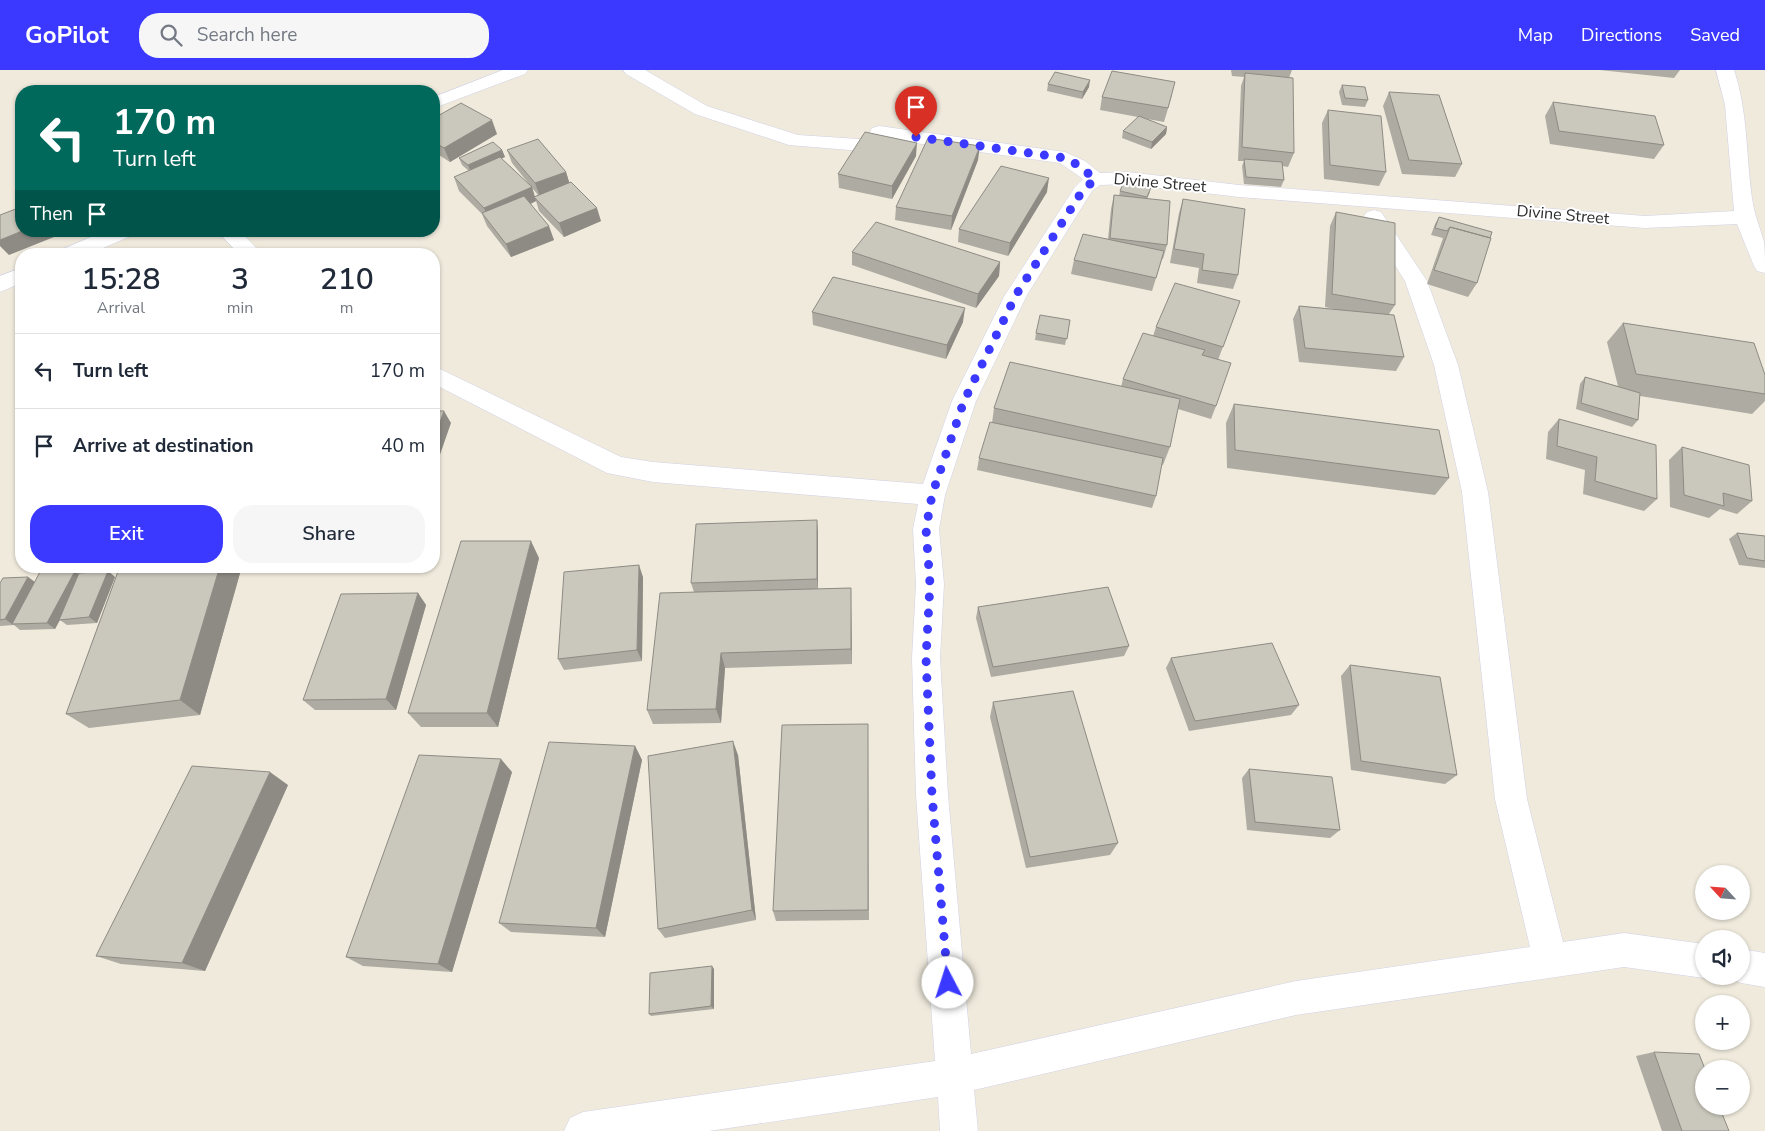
<!DOCTYPE html>
<html lang="en">
<head>
<meta charset="utf-8">
<style>
	:root { --surface:#fff; --page:#f6f6f7; --text:#1f2937; --muted:#747a83; --line:#e0e1e3; --accent:#3b39ff }
	body { margin:0; font-family:"Nunito Sans",sans-serif; background:var(--page); color:var(--text); height:100vh; display:flex; flex-direction:column; font-size:19px; white-space:nowrap }
	* { box-sizing:border-box; margin:0 }
	p { font-size:16px; color:var(--muted) }
	.icon { flex:none; width:28px; height:28px; fill:none; stroke:currentColor; stroke-width:2; stroke-linecap:round; stroke-linejoin:round }
	.map { position:relative; flex:1; overflow:hidden }
	.details { position:absolute; left:15px; top:178px; width:425px; height:325px; display:flex; flex-direction:column; background:var(--surface); border-radius:20px; box-shadow:0 1px 4px #0004 }
	.details>* { flex:none }
	.banner { position:absolute; left:15px; top:15px; width:425px; height:152px; border-radius:20px; box-shadow:0 1px 4px #0004; background:#00695c; color:#fff; overflow:hidden }
	.needle { width:32px; rotate:296deg }
	.fabs { position:absolute; left:1695px; top:795px; display:grid; gap:10px }
	.fabs a { display:grid; place-items:center; width:55px; height:55px; border-radius:50%; background:var(--surface); box-shadow:0 1px 4px #0004; font-size:25px }
	.pin { position:absolute; display:grid; place-items:center; width:42px; height:42px; color:#fff; margin:-51px -21px; border-radius:50% 50% 50% 0; rotate:-45deg; box-shadow:0 0 5px #0007 }
	.pin .icon { rotate:45deg }
	.me { position:absolute; width:55px; margin:-28px; rotate:355deg; stroke-linejoin:round; filter:drop-shadow(0 0 4px #0008) }
	.turn { display:flex; align-items:center; gap:18px; height:105px; padding:0 15px; font-size:22px }
	.turn .icon { width:65px; height:65px; stroke-width:2.5 }
	.turn b { display:block; font-size:35px; line-height:42px }
	.then { display:flex; align-items:center; height:48px; padding:0 15px; background:#0003; gap:10px; font-size:19px }
	.eta { display:flex; justify-content:space-evenly; align-items:center; height:85px; text-align:center }
	.eta b { font-size:30px; font-weight:600; line-height:35px }
	.button { display:flex; gap:10px; margin-top:auto; padding:10px 15px }
	.button a { flex:1; height:58px; border-radius:20px; background:var(--accent); color:#fff; font-size:20px; font-weight:600; line-height:58px; text-align:center }
	.button a+a { background:var(--page); color:var(--text) }
	ul { padding:0; list-style:none }
	li { display:flex; align-items:center; gap:15px; height:75px; padding:0 15px; border-top:1px solid var(--line) }
	li div { flex:1 }
	li b { display:block; font-size:19px }
	li em { font-style:normal }
	header { display:flex; align-items:center; gap:30px; box-sizing:border-box; height:70px; padding:0 25px; background:var(--accent); color:#fff }
	header strong { font-size:24px }
	nav { display:flex; gap:28px; margin-inline-start:auto; font-size:18px }
	.search { width:350px; height:45px; background:var(--page); display:flex; align-items:center; gap:12px; box-sizing:border-box; padding:0 18px; border-radius:20px; color:var(--muted); font-size:19px }
	.map>svg:first-child { display:block }
</style>
</head>
<body>
<header>
<strong>GoPilot</strong>
<div class="search"><svg class="icon" aria-label="search" viewBox="0 0 24 24"><circle cx="10" cy="10" r="6"/><path d="M15 15l6 6"/></svg>Search here</div>
<nav><a>Map</a><a>Directions</a><a>Saved</a></nav>
</header>
<div class="map">
<svg width="1765" height="1061" viewBox="0 0 1765 1061">
	<rect width="100%" height="100%" fill="#efeadc"/>
	<g fill="none" stroke-linecap="round" stroke-linejoin="round">
		<g stroke="#d2d1e6" stroke-width="1">
			<path id="minor" d="M 503,0 L 528,0 L 525,4 L 434,38 L 434,27 Z
				M 623,0 L 645,0 L 707,36 L 798,65 L 874,70 L 881,72 L 884,76 L 881,80 L 874,82 L 789,75 L 695,44 L 626,4 Z
				M 1716,0 L 1734,0 C 1748,42 1746,85 1752,128 C 1754,144 1760,157 1764,172 C 1765,181 1765,194 1765,203 L 1757,201 L 1754,196 L 1737,154 L 1645,158 L 1239,127 L 1127,114 L 1100,115 L 1092,121 L 1027,225 L 976,331 L 945,425 L 939,459 L 944,514 L 940,588 L 948,725 L 971,984 L 1296,911 L 1530,877 L 1495,729 L 1462,422 L 1434,295 L 1405,211 L 1364,146 L 1367,142 L 1374,140 L 1381,142 L 1427,211 L 1458,295 L 1488,422 L 1527,729 L 1563,872 L 1624,863 L 1704,874 L 1704,906 L 1708,906 L 1704,908 L 1624,897 L 1296,945 L 974,1020 L 978,1061 L 940,1061 L 938,1027 L 709,1061 L 564,1061 L 570,1048 L 583,1042 L 935,991 L 916,725 L 912,588 L 916,514 L 913,459 L 918,434 L 653,412 L 607,403 L 434,314 L 434,296 L 621,387 L 653,392 L 923,414 L 952,331 L 1005,225 L 1075,117 L 1083,109 L 1060,93 L 879,68 L 872,66 L 870,62 L 872,58 L 879,56 L 1065,82 L 1085,91 L 1100,103 L 1127,102 L 1239,115 L 1645,146 L 1734,141 L 1725,35 Z
				M 105,161 L 134,161 L 131,166 L 89,184 L 60,184 L 63,179 Z
				M 217,161 L 240,161 L 262,184 L 239,184 Z
				M 21,198 L 21,213 L 0,222 L 0,206 Z
				M 1741,879 L 1765,883 L 1765,917 L 1741,913 L 1729,908 L 1728,906 L 1741,906 Z"/>
		</g>
		<use href="#minor" fill="#fff" fill-rule="evenodd"/>
	</g>
	<path fill="#aeaba2" d="M 1231,0 L 1292,0 L 1289,8 L 1294,83 L 1288,97 L 1282,96 L 1284,110 L 1281,117 L 1244,114 L 1242,96 L 1244,91 L 1238,91 L 1241,16 L 1244,7 L 1232,6 Z
		M 1600,0 L 1680,0 L 1674,8 Z
		M 1048,14 L 1089,17 L 1082,29 L 1047,21 Z
		M 1342,15 L 1368,30 L 1365,37 L 1342,35 L 1339,22 Z
		M 1389,22 L 1462,94 L 1455,107 L 1402,104 L 1383,36 Z
		M 1172,25 L 1164,52 L 1147,49 L 1167,57 L 1166,64 L 1151,79 L 1122,68 L 1123,61 L 1138,47 L 1100,40 L 1102,27 Z
		M 1553,32 L 1664,75 L 1654,89 L 1550,74 L 1545,46 Z
		M 1328,40 L 1386,102 L 1379,116 L 1324,109 L 1322,53 Z
		M 434,48 L 497,64 L 450,92 L 434,82 Z
		M 502,80 L 505,87 L 501,88 L 532,117 L 535,127 L 538,125 L 512,93 L 507,80 L 566,102 L 569,112 L 601,151 L 564,167 L 539,141 L 536,131 L 531,134 L 554,170 L 511,187 L 487,156 L 482,144 L 459,121 L 454,107 L 469,101 L 462,95 L 459,88 Z
		M 916,86 L 892,129 L 839,118 L 838,104 Z
		M 978,90 L 951,160 L 895,150 L 896,137 Z
		M 1120,121 L 1150,122 L 1147,129 L 1167,175 L 1163,189 L 1162,189 L 1152,221 L 1071,204 L 1074,190 L 1108,169 L 1111,139 L 1114,125 L 1119,126 Z
		M 1047,122 L 1008,186 L 958,172 L 959,159 Z
		M 1183,129 L 1238,205 L 1233,219 L 1197,213 L 1199,198 L 1170,193 L 1179,143 Z
		M 1336,142 L 1395,235 L 1389,244 L 1404,287 L 1396,301 L 1299,292 L 1293,249 L 1299,236 L 1335,239 L 1325,237 L 1330,156 Z
		M 1439,147 L 1492,162 L 1477,213 L 1468,227 L 1427,214 L 1443,168 L 1431,165 L 1435,154 Z
		M 852,182 L 1000,192 L 999,206 L 976,238 L 852,195 Z
		M 1240,231 L 1218,290 L 1216,336 L 1211,349 L 1178,339 L 1170,377 L 1163,395 L 1161,395 L 1156,426 L 1152,438 L 977,400 L 979,388 L 992,353 L 994,338 L 1121,317 L 1123,309 L 1153,266 L 1156,257 Z
		M 812,242 L 963,252 L 946,289 L 813,255 Z
		M 1070,250 L 1065,275 L 1035,270 L 1036,263 Z
		M 1623,253 L 1765,305 L 1765,331 L 1752,344 L 1640,326 L 1638,350 L 1632,357 L 1576,339 L 1580,314 L 1585,307 L 1618,316 L 1607,272 Z
		M 1234,334 L 1449,408 L 1435,425 L 1227,398 L 1226,353 Z
		M 1559,349 L 1657,429 L 1644,441 L 1583,424 L 1585,400 L 1546,389 L 1548,362 Z
		M 1682,377 L 1752,431 L 1737,444 L 1720,439 L 1709,448 L 1670,437 L 1669,390 Z
		M 818,462 L 818,519 L 851,518 L 852,594 L 725,598 L 721,653 L 653,654 L 647,640 L 694,522 L 691,513 Z
		M 1737,463 L 1765,466 L 1765,498 L 1739,495 L 1729,469 Z
		M 539,488 L 498,657 L 421,657 L 408,643 Z
		M 120,496 L 242,496 L 200,645 L 89,658 L 66,644 Z
		M 108,501 L 115,507 L 97,553 L 67,555 L 60,550 L 55,559 L 20,560 L 14,555 L 0,556 L 0,513 L 28,507 L 35,512 L 78,504 Z
		M 643,507 L 642,591 L 564,600 L 558,589 Z
		M 418,523 L 426,535 L 396,640 L 315,640 L 303,630 Z
		M 978,537 L 1129,576 L 1124,586 L 991,607 L 976,548 Z
		M 1171,588 L 1299,635 L 1291,645 L 1189,661 L 1166,598 Z
		M 1350,595 L 1457,705 L 1445,714 L 1351,700 L 1341,606 Z
		M 993,632 L 1118,773 L 1110,785 L 1026,798 L 990,647 Z
		M 868,654 L 869,850 L 776,851 L 773,841 Z
		M 635,676 L 642,690 L 605,867 L 511,862 L 499,853 Z
		M 738,685 L 756,850 L 665,868 L 658,859 Z
		M 1249,699 L 1340,760 L 1330,768 L 1247,760 L 1242,708 Z
		M 512,702 L 452,902 L 363,896 L 346,887 Z
		M 288,715 L 205,901 L 121,894 L 96,886 Z
		M 714,899 L 714,939 L 651,946 L 649,944 Z
		M 1654,982 L 1729,1061 L 1662,1061 L 1636,986 Z"/>
	<path fill="#8d8b84" d="M 1090,10 L 1089,17 L 1082,29 L 1083,22 Z
		M 492,50 L 497,64 L 450,92 L 444,78 Z
		M 1167,57 L 1166,64 L 1151,79 L 1152,72 Z
		M 917,73 L 916,86 L 892,129 L 892,116 Z
		M 980,76 L 978,90 L 951,160 L 952,146 Z
		M 502,80 L 505,87 L 471,102 L 468,95 Z
		M 566,102 L 570,115 L 540,127 L 535,113 Z
		M 1049,108 L 1047,122 L 1008,186 L 1010,173 Z
		M 532,117 L 536,131 L 490,151 L 484,138 Z
		M 597,138 L 601,151 L 564,167 L 559,153 Z
		M 549,156 L 554,170 L 511,187 L 506,174 Z
		M 22,161 L 69,161 L 9,185 L 0,176 L 0,170 Z
		M 1000,192 L 999,206 L 976,238 L 978,224 Z
		M 965,238 L 963,252 L 946,289 L 947,275 Z
		M 444,341 L 451,353 L 436,396 L 434,392 L 434,369 Z
		M 817,450 L 818,462 L 818,520 L 817,509 Z
		M 531,471 L 539,488 L 498,657 L 487,643 Z
		M 639,495 L 643,507 L 642,591 L 637,580 Z
		M 220,496 L 242,496 L 200,645 L 180,630 Z
		M 75,501 L 82,507 L 55,559 L 47,553 Z
		M 108,501 L 115,507 L 97,553 L 89,547 Z
		M 28,507 L 36,513 L 12,554 L 5,549 Z
		M 851,518 L 851,535 L 852,594 L 851,579 Z
		M 418,523 L 426,535 L 396,640 L 386,629 Z
		M 721,583 L 725,598 L 721,653 L 716,639 Z
		M 733,671 L 738,685 L 756,850 L 752,840 Z
		M 635,676 L 642,690 L 605,867 L 596,858 Z
		M 501,689 L 512,702 L 452,902 L 438,894 Z
		M 270,702 L 288,715 L 205,901 L 182,893 Z
		M 712,896 L 714,899 L 714,939 L 711,936 Z"/>
	<path fill="#cac7bc" stroke="#8d8b84" d="M 1112,1 L 1175,12 L 1168,38 L 1102,27 Z
		M 1055,2 L 1090,10 L 1083,22 L 1048,14 Z
		M 1245,3 L 1293,8 L 1294,83 L 1242,77 Z
		M 1342,15 L 1365,17 L 1368,30 L 1345,28 Z
		M 1389,22 L 1439,25 L 1462,94 L 1409,90 Z
		M 1553,32 L 1655,46 L 1664,75 L 1559,61 Z
		M 461,33 L 492,50 L 444,78 L 434,72 L 434,48 Z
		M 1328,40 L 1381,46 L 1386,102 L 1330,95 Z
		M 1139,46 L 1167,57 L 1152,72 L 1123,61 Z
		M 865,62 L 917,73 L 892,116 L 838,104 Z
		M 928,68 L 980,76 L 952,146 L 896,137 Z
		M 538,69 L 566,102 L 535,113 L 507,80 Z
		M 493,72 L 502,80 L 468,95 L 459,88 Z
		M 500,87 L 532,117 L 484,138 L 454,107 Z
		M 1244,89 L 1282,92 L 1284,110 L 1246,107 Z
		M 1001,96 L 1049,108 L 1010,173 L 959,159 Z
		M 1125,109 L 1152,115 L 1147,127 L 1120,121 Z
		M 571,112 L 597,138 L 559,153 L 534,127 Z
		M 1114,125 L 1170,131 L 1167,175 L 1110,168 Z
		M 524,126 L 549,156 L 506,174 L 482,143 Z
		M 1183,129 L 1245,139 L 1238,205 L 1202,200 L 1204,184 L 1174,179 Z
		M 21,137 L 21,161 L 22,161 L 0,170 L 0,145 Z
		M 1336,142 L 1395,153 L 1395,235 L 1332,224 Z
		M 1439,147 L 1492,162 L 1490,168 L 1450,157 L 1447,161 L 1435,158 Z
		M 876,152 L 1000,192 L 978,224 L 852,182 Z
		M 1450,157 L 1491,168 L 1477,213 L 1434,200 Z
		M 1083,164 L 1164,181 L 1156,208 L 1074,190 Z
		M 833,207 L 965,238 L 947,275 L 812,242 Z
		M 1175,213 L 1240,231 L 1223,277 L 1156,257 Z
		M 1299,236 L 1394,245 L 1404,287 L 1305,278 Z
		M 1040,245 L 1070,250 L 1067,269 L 1036,263 Z
		M 1623,253 L 1754,273 L 1765,305 L 1765,324 L 1636,304 Z
		M 1143,263 L 1205,280 L 1202,285 L 1231,293 L 1216,336 L 1123,309 Z
		M 1010,292 L 1180,329 L 1170,377 L 994,338 Z
		M 1585,307 L 1640,323 L 1638,350 L 1581,333 Z
		M 1234,334 L 1439,360 L 1449,408 L 1235,380 Z
		M 434,341 L 444,341 L 434,369 Z
		M 1559,349 L 1656,375 L 1657,429 L 1595,411 L 1597,387 L 1557,376 Z
		M 990,352 L 1163,388 L 1156,426 L 979,388 Z
		M 1682,377 L 1749,395 L 1752,431 L 1723,423 L 1724,436 L 1684,425 Z
		M 817,450 L 817,509 L 691,513 L 696,454 Z
		M 1737,463 L 1765,466 L 1765,491 L 1747,488 Z
		M 461,471 L 531,471 L 487,643 L 408,643 Z
		M 639,495 L 637,580 L 558,589 L 564,502 Z
		M 120,496 L 220,496 L 180,630 L 66,644 Z
		M 75,501 L 47,553 L 12,554 L 40,502 Z
		M 108,501 L 89,547 L 59,550 L 79,503 Z
		M 28,507 L 5,549 L 0,550 L 0,513 L 3,508 Z
		M 1108,517 L 1129,576 L 993,597 L 978,537 Z
		M 851,518 L 851,579 L 721,583 L 716,639 L 647,640 L 660,523 Z
		M 418,523 L 386,629 L 303,630 L 341,524 Z
		M 1272,573 L 1299,635 L 1195,651 L 1171,588 Z
		M 1350,595 L 1440,607 L 1457,705 L 1361,691 Z
		M 1073,621 L 1118,773 L 1030,787 L 993,632 Z
		M 868,654 L 868,840 L 773,841 L 782,655 Z
		M 733,671 L 752,840 L 658,859 L 648,686 Z
		M 549,672 L 635,676 L 596,858 L 499,853 Z
		M 419,685 L 501,689 L 438,894 L 346,887 Z
		M 192,696 L 270,702 L 182,893 L 96,886 Z
		M 1249,699 L 1332,707 L 1340,760 L 1255,752 Z
		M 712,896 L 711,936 L 649,944 L 650,903 Z
		M 1654,982 L 1699,984 L 1705,999 L 1704,999 L 1704,1036 L 1719,1036 L 1729,1061 L 1682,1061 Z"/>
	<g fill="none" stroke-linecap="round" stroke-linejoin="round">
		<path stroke="#3b39ff" stroke-width="9" stroke-dasharray="0 16.2" d="M 916,67 L 1065,88 L 1078,95 L 1095,109 L 1081,123 L 1016,225 L 964,331 L 932,425 L 926,459 L 930,514 L 926,588 L 932,725 L 948,913"/>
	</g>
	<g text-anchor="middle" dominant-baseline="central" stroke-width="4" stroke-linejoin="round" paint-order="stroke">
		<g font-size="16" fill="#2b2b2b" stroke="#fff">
			<text transform="translate(1160 113) rotate(5)">Divine Street</text>
			<text transform="translate(1563 145) rotate(5)">Divine Street</text>
		</g>
	</g>
</svg>
<div class="fabs">
<a><svg class="needle" viewBox="-14 -14 28 28"><path d="M0-13l5 13h-10z" fill="#e53935"/><path d="M0 13l5-13h-10z" fill="#747a83"/></svg></a>
<a><svg class="icon" aria-label="sound" viewBox="0 0 24 24"><path d="M4 9h4l5-4v14l-5-4H4zM17 9q2 3 0 6"/></svg></a>
<a>+</a>
<a>−</a>
</div>
<div class="pin" style="left:916px;top:67px;background:#d93025"><svg class="icon" aria-label="arrive" viewBox="0 0 24 24"><path d="M6 21V4h12l-3 4 3 4H6"/></svg></div>
<svg class="me" style="left:948px;top:913px" viewBox="-20 -20 40 40"><circle r="19" fill="#fff"/><path d="M0-13L10 11 0 6-10 11z" fill="#3b39ff"/></svg>
<div class="banner">
<div class="turn"><svg class="icon" aria-label="left" viewBox="0 0 24 24"><path d="M17 20v-9H6M10 6l-5 5 5 5"/></svg><div><b>170 m</b>Turn left</div></div>
<div class="then">Then<svg class="icon" aria-label="arrive" viewBox="0 0 24 24"><path d="M6 21V4h12l-3 4 3 4H6"/></svg></div>
</div>
<section class="details">
<div class="eta">
<div><b>15:28</b><p>Arrival</p></div>
<div><b>3</b><p>min</p></div>
<div><b>210</b><p>m</p></div>
</div>
<ul>
<li><svg class="icon" aria-label="left" viewBox="0 0 24 24"><path d="M17 20v-9H6M10 6l-5 5 5 5"/></svg><div><b>Turn left</b></div><em>170 m</em></li>
<li><svg class="icon" aria-label="arrive" viewBox="0 0 24 24"><path d="M6 21V4h12l-3 4 3 4H6"/></svg><div><b>Arrive at destination</b></div><em>40 m</em></li>
</ul>
<div class="button"><a>Exit</a><a>Share</a></div>
</section>
</div>
</body>
</html>
